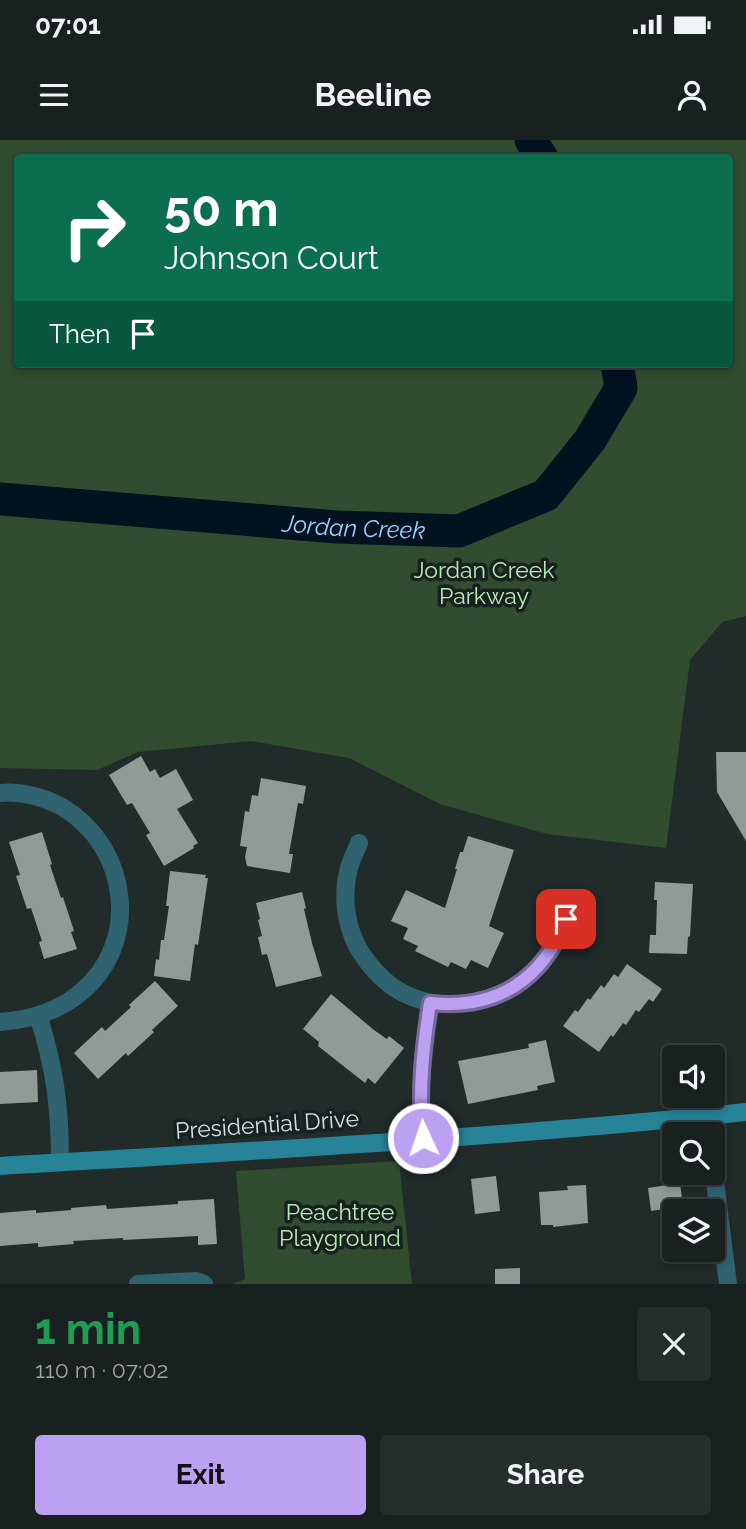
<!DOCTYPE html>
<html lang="en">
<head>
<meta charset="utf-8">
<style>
	:root { --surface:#192020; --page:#262d2d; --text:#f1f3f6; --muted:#9fa3a5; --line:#373e3e; --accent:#bca0f2 }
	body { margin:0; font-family:Raleway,sans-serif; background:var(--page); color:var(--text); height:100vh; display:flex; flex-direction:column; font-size:26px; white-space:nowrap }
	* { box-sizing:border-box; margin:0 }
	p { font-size:23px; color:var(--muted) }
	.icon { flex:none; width:38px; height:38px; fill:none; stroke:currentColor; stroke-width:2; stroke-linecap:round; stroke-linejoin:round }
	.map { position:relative; height:1144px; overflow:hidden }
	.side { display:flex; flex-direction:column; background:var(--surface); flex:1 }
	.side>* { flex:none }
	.hud { position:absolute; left:14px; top:14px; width:719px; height:214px; border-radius:7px; box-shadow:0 4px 10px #0003,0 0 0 2px var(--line); background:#0b6e4f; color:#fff; overflow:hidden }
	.fabs { position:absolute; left:662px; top:905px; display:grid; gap:14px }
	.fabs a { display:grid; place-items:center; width:63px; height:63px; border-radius:7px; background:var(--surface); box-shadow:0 4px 10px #0003,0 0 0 2px var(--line); font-size:35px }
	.pin { position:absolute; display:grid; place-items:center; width:60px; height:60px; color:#fff; margin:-30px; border-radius:14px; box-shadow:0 4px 10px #0006 }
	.me { position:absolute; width:77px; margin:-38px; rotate:357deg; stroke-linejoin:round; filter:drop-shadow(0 0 5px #0008) }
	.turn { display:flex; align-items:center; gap:24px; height:147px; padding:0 35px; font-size:32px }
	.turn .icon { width:91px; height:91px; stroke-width:2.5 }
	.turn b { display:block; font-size:49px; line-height:60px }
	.then { display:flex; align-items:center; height:66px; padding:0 35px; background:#0003; gap:14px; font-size:26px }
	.round { display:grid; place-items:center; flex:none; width:74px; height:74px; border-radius:7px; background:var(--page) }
	.overview { display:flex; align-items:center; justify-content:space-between; height:119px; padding:0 35px }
	h1 { font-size:42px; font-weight:700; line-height:52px; color:#1e9e55 }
	.cta { display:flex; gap:14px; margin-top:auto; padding:14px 35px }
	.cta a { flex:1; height:80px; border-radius:7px; background:var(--accent); color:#111; font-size:28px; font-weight:700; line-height:80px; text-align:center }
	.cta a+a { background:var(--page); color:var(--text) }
	.status { display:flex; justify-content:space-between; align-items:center; height:49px; padding:0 35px; background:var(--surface); direction:ltr }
	.status svg { height:19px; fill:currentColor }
	header { display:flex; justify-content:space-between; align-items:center; height:91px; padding:0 35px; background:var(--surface); font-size:32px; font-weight:700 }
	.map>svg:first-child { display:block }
</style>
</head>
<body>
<div class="status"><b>07:01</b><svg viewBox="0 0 49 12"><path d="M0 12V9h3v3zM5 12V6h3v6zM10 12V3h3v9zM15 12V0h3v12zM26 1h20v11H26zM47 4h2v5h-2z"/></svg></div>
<header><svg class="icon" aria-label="menu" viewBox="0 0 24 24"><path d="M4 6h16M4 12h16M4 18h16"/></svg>Beeline<svg class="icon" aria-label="person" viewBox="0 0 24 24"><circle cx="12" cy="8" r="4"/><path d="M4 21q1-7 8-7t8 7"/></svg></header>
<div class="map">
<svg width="746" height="1144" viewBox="0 0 746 1144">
	<rect width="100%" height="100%" fill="#212b2a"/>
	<path fill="#304e2f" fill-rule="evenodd" d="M 0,0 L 746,0 L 746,476 L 722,482 L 690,520 L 666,708 L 547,694 L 440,664 L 349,618 L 251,601 L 138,612 L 97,630 L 0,628 ZM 18,18 L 730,18 L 730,224 L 18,224 Z
		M 399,1021 L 412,1144 L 233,1144 L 245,1139 L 236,1031 Z"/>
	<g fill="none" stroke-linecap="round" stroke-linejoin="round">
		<g stroke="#001120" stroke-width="33">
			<path d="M 531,0 L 542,18"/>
			<path id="s1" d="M 0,359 L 337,387 L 459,391 L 546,355 L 590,300 L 621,248 L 617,224"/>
		</g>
	</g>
	<path fill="#909b96" d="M 716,612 L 746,612 L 746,701 L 717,652 Z
		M 141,616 L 150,632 L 155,629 L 160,638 L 176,629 L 193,660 L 177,669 L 198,703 L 193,706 L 194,708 L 164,726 L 146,695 L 150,693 L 132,663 L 127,665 L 109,635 Z
		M 261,638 L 306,646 L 303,664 L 298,663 L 289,714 L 293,714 L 290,733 L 247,726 L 245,717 L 247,707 L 240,706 L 245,671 L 249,672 L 252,655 L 258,656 Z
		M 42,692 L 52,724 L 50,725 L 61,758 L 63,757 L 74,791 L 71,792 L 77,809 L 44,819 L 39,802 L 42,801 L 31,768 L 27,769 L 16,736 L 20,735 L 9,702 Z
		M 468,696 L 514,710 L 489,786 L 504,793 L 488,828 L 471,820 L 466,829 L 451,822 L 448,827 L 415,811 L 418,806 L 403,799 L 408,788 L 391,781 L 406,750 L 445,768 L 457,729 L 455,729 L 460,712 L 463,712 Z
		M 170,731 L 206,735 L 205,738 L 208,738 L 198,805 L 195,804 L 190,841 L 154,836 L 156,819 L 159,820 L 161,800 L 164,800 L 169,766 L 166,766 Z
		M 655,742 L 693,744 L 690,796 L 688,797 L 687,814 L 649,813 L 650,795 L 656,795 L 657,760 L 654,760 Z
		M 302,752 L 306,768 L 304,769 L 312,803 L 322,836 L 276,847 L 267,814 L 262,815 L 258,797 L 262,796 L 258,780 L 260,779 L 256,763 Z
		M 627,824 L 662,849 L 653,862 L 649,859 L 639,872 L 636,870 L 626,885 L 623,883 L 613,897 L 611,895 L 599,912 L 563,886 L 575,870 L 578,872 L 588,858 L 590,860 L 601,845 L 604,848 L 614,834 L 618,837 Z
		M 155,841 L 178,866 L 152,890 L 154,892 L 128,916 L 126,913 L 98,939 L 74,913 L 102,887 L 105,891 L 131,867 L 129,865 Z
		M 331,854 L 374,890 L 387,899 L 389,896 L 404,908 L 375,944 L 368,938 L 365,943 L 318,906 L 319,902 L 303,889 Z
		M 546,900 L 555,942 L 537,946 L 538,950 L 468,964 L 458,921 L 529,908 L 528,904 Z
		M 37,930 L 38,962 L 0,964 L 0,932 Z
		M 496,1036 L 500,1071 L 475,1074 L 471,1039 Z
		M 680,1043 L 683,1066 L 651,1071 L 648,1048 Z
		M 586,1045 L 588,1083 L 553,1087 L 553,1085 L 541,1085 L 539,1052 L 568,1050 L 567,1046 Z
		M 214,1059 L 217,1104 L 198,1105 L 198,1096 L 123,1100 L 123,1098 L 90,1100 L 73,1101 L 74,1104 L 38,1107 L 38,1103 L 0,1106 L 0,1073 L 36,1070 L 36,1073 L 71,1070 L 71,1068 L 106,1065 L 107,1069 L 178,1064 L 178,1061 Z
		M 520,1128 L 520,1144 L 495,1144 L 495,1129 Z"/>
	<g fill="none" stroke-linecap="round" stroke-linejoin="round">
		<path stroke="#2f6370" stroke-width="18" d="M 0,653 C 21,651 44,657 62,667 C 129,706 142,803 80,853 C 57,872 28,880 0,882
			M 359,703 C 356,711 351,720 349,728 C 342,754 345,782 357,806 C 367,823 379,838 396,849 C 439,876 503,866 537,828 C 555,809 564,788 570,763
			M 38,875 C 55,928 60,967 60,1022
			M 707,976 L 709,994
			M 423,998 C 418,952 423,908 431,863
			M 712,1018 L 728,1144
			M 138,1144 L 196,1141 L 204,1144"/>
		<path stroke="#268398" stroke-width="18" d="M 0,1026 C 249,1011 498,998 746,972"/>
	</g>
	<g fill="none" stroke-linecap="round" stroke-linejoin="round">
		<g stroke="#7a689d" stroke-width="18">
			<path id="route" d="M 423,998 C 418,952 423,908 430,863 C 496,870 543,840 566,779"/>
		</g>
		<use href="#route" stroke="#bca0f2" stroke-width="12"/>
	</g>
	<g text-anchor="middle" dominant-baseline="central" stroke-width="7" stroke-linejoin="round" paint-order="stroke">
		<g font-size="23" fill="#b4edb0" stroke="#172121">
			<text x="484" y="429">Jordan Creek<tspan x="484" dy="26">Parkway</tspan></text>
			<text x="340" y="1071">Peachtree<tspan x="340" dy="26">Playground</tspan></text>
		</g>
		<g font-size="23" fill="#d7dddd" stroke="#172121">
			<text transform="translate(267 984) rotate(-4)">Presidential Drive</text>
		</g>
		<g font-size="24" font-style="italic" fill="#99d0f9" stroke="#172121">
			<text stroke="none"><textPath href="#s1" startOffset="355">Jordan Creek</textPath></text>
		</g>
	</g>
</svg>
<div class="fabs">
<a><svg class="icon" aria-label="sound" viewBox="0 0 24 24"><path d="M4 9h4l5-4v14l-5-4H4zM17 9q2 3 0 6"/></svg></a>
<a><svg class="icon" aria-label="search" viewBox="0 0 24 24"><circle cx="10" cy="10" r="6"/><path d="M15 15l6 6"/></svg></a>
<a><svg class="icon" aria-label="layers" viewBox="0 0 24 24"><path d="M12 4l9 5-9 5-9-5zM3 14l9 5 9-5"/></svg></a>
</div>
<div class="pin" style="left:566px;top:779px;background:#d93025"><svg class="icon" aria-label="arrive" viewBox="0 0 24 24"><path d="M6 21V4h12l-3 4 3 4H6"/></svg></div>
<svg class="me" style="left:423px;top:998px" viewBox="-20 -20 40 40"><circle r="17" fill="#bca0f2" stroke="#fff" stroke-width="3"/><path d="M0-11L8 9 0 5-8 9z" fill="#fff"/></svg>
<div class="hud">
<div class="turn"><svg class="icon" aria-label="right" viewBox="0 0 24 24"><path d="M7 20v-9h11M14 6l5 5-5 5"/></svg><div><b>50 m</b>Johnson Court</div></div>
<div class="then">Then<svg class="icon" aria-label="arrive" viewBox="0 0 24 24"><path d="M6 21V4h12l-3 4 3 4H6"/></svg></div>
</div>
</div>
<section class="side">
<div class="overview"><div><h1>1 min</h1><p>110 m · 07:02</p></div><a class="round"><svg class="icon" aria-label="close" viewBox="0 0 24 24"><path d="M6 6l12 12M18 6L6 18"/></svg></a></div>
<div class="cta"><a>Exit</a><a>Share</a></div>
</section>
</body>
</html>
